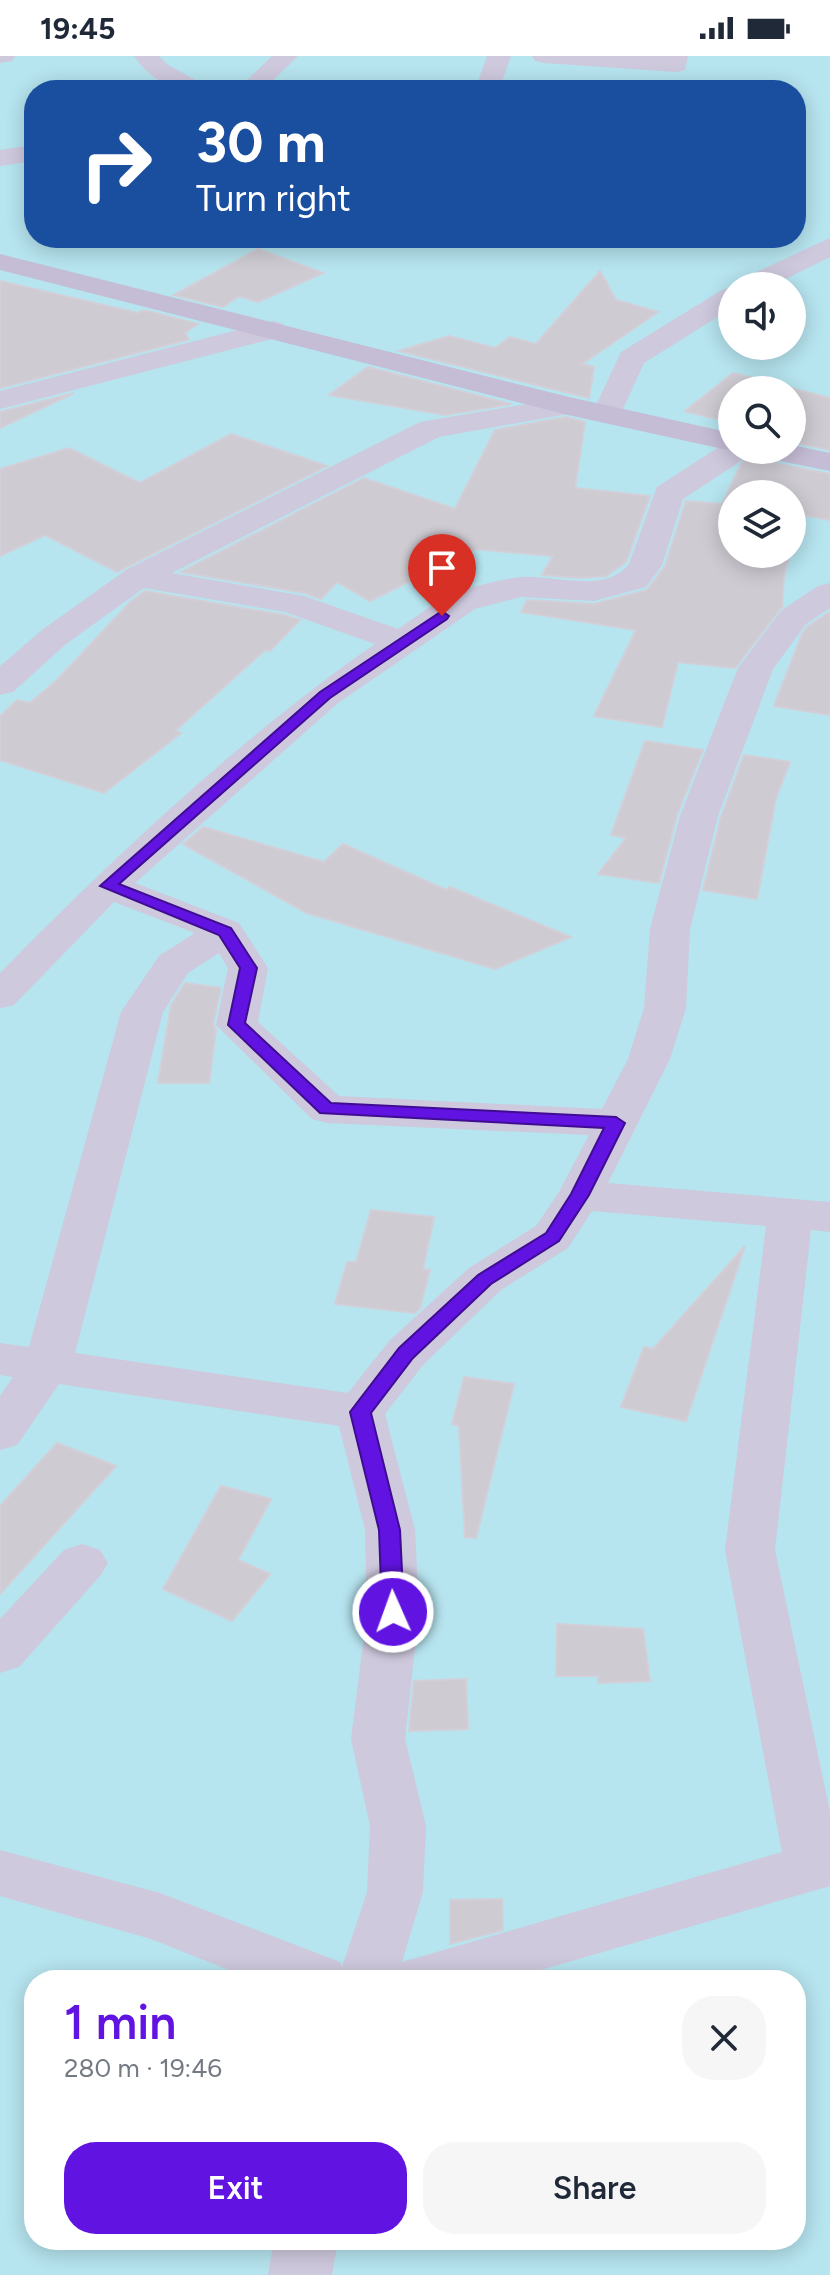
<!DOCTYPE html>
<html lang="en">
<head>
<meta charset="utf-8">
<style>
	:root { --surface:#fff; --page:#f6f6f7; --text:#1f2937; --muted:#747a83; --accent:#6113e1 }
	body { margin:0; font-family:Figtree,sans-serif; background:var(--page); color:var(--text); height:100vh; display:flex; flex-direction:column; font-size:30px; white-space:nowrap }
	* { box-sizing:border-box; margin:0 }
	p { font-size:26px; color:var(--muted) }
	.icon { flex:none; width:44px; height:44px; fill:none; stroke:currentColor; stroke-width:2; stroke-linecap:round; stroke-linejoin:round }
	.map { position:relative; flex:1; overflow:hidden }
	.sheet { position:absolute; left:24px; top:1914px; width:782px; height:280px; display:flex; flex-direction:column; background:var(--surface); border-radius:32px; box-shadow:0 4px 20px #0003 }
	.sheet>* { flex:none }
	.top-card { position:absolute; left:24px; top:24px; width:782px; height:168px; border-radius:32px; box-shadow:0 4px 20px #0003; background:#1a4fa0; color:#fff; overflow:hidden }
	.tools { position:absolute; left:718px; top:216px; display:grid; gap:16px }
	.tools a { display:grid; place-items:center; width:88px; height:88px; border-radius:50%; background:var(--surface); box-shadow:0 4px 20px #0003; font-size:40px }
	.pin { position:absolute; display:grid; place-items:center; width:68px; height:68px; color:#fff; margin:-82px -34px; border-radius:50% 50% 50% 0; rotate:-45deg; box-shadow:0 0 8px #0007 }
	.pin .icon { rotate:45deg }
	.me { position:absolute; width:88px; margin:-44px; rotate:358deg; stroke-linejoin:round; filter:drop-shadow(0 0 6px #0008) }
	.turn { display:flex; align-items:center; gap:28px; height:168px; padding:0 40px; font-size:36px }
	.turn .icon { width:104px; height:104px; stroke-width:2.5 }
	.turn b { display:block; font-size:56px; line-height:68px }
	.round { display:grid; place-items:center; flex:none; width:84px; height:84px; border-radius:32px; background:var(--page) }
	.overview { display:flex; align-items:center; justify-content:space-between; height:136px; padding:0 40px }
	h1 { font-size:48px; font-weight:600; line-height:60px; color:var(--accent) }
	.cta { display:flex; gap:16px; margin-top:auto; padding:16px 40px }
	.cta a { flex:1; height:92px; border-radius:32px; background:var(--accent); color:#fff; font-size:32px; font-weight:600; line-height:92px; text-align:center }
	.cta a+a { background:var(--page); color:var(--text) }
	.status { display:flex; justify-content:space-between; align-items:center; height:56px; padding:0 40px; background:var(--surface); direction:ltr }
	.status svg { height:22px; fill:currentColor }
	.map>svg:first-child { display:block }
</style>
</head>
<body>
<div class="status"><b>19:45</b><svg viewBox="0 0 49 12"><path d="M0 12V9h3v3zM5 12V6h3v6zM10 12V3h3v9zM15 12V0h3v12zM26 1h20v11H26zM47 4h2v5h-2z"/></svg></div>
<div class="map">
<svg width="830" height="2219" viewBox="0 0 830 2219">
	<rect width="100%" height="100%" fill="#eeeeeb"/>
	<path fill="#b6e4ef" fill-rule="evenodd" d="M 0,0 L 830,0 L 830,2219 L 0,2219 ZM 34,34 L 796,34 L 796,182 L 34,182 ZM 732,230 L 792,230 L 792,290 L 732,290 ZM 732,334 L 792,334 L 792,394 L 732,394 ZM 732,438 L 792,438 L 792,498 L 732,498 ZM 34,1924 L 796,1924 L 796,2184 L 34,2184 Z"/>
	<path fill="#cfcbd3" stroke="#d3cfd8" stroke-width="2" d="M 258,193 L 323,217 L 258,246 L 239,240 L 223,251 L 174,239 Z
		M 600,215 L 616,244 L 658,256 L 582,308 L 594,311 L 589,342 L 399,295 L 449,280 L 495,292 L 510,281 L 536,288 Z
		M 0,225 L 138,257 L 144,254 L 198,268 L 185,277 L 189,283 L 187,284 L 0,332 Z
		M 368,311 L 511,348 L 445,359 L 329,339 Z
		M 733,317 L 830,342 L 830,394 L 792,386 L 792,334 L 732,334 L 732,367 L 685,355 Z
		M 74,337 L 0,372 L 0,356 Z
		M 566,361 L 585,366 L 575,432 L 650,440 L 626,506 L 606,520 L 579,522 L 542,519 L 553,500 L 475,493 L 370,545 L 337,526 L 321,543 L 305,537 L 181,516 L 364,422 L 455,453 L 495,374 Z
		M 231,378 L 327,410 L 117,516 L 45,479 L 0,500 L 0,413 L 69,392 L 140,427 Z
		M 754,397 L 759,404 L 830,418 L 830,464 L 802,459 L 792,492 L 792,438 L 732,438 L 732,498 L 790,498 L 784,519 L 782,551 L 735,612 L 678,606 L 662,671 L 594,660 L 636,574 L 521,556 L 527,544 L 594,548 L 647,534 L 665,510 L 686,445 L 722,448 L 741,408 Z
		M 145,535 L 284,559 L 300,564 L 270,595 L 265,594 L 175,675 L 181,677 L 104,737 L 0,704 L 0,660 L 17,644 L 30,647 L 57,624 L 130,546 Z
		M 830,556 L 830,659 L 774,650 L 802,578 L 808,570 Z
		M 645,685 L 703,694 L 677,759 L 659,827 L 598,818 L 626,782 L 611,779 Z
		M 744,699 L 790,706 L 776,742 L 757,843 L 703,834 L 721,761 Z
		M 203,771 L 324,806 L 343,788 L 446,834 L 450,831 L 571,881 L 495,913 L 307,857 L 183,788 Z
		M 185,927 L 221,932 L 213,968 L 216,974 L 209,1027 L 158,1027 L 171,949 Z
		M 371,1154 L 434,1161 L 423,1213 L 430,1214 L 420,1252 L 415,1257 L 335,1248 L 347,1206 L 356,1206 Z
		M 745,1190 L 686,1365 L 621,1351 L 644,1291 L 653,1293 Z
		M 464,1321 L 514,1328 L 476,1482 L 465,1481 L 459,1370 L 452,1368 Z
		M 57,1387 L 116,1410 L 0,1538 L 0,1450 Z
		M 221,1430 L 271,1443 L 238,1504 L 270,1518 L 232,1565 L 163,1533 Z
		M 557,1568 L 643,1573 L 650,1625 L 598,1627 L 598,1620 L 556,1620 Z
		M 466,1623 L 468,1673 L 409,1675 L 414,1625 Z
		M 502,1843 L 503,1874 L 450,1888 L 450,1844 Z"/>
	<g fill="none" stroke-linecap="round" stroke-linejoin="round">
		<path fill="#cec9dd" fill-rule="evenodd" d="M 0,0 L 15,0 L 12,5 L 0,7 Z
			M 134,0 L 159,0 L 168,9 L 205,29 L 208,34 C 175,34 154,29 134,0 Z
			M 272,0 L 298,0 L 263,34 L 237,34 Z
			M 487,0 L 511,0 L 499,34 L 475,34 Z
			M 532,0 L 688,0 L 685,14 L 676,16 L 544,7 L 535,5 Z
			M 34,89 L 34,105 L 0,110 L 0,94 Z
			M 830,182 L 830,201 L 771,230 L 735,230 L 739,224 Z
			M 732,231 L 732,252 L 644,307 L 618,364 L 607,367 L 596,364 L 592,358 L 621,296 L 722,234 Z
			M 273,265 L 283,268 L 288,274 L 283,280 L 0,353 L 0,335 Z
			M 568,341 L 579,344 L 583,350 L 579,356 L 439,381 L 172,517 L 304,540 L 398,573 C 415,562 432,548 450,539 C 466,532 505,522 522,521 C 554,519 606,538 629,508 L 657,431 L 725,387 L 732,386 L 732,394 L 752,394 L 747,401 L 683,443 L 662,509 L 646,531 L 594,545 L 521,541 L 475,553 L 338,647 L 135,827 L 239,867 L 268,912 L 258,966 L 339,1040 L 602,1053 L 628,1003 L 644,952 L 650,873 L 680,760 L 738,612 L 782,554 L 818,530 L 830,527 L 830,552 L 806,568 L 773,613 L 718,760 L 690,873 L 686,952 L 670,1003 L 608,1127 L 830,1146 L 830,1176 L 811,1174 L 775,1494 L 830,1756 L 830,1830 L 506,1924 L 254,1924 L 151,1883 L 0,1840 L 0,1794 L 160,1837 L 340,1906 L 342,1911 L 367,1836 L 370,1770 L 351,1683 L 367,1556 L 365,1474 L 339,1370 L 59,1328 L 17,1389 L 0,1394 L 0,1340 L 13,1321 L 0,1319 L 0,1287 L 29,1291 L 121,956 L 159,900 L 195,877 L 114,846 L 14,949 L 0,952 L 0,917 C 114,801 241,681 375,588 L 285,556 L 144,532 L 66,588 L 13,636 L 0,639 L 0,610 L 42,574 L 126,514 L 420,366 ZM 219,897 L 228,912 L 216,969 L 312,1063 L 327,1067 L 589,1079 L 559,1136 L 536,1170 L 469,1212 L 389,1285 L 348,1337 L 75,1297 L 163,956 L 188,917 ZM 592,1155 L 766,1170 L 725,1494 L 782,1796 L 402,1906 L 423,1836 L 426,1770 L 405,1683 L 419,1556 L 415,1474 L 385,1358 L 423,1309 L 501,1234 L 568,1192 Z
			M 82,1488 L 100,1494 L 108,1507 L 100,1520 L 19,1611 L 0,1617 L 0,1563 L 64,1494 Z
			M 274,2184 L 338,2184 L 332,2219 L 268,2219 Z"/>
		<path fill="#c5bdd6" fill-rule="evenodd" d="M 0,198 L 569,341 L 732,377 L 732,394 L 737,394 L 732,395 L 568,359 L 0,214 Z
			M 792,389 L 830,397 L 830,415 L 760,401 L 755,394 L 792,394 Z"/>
	</g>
	<path fill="#6113e1" stroke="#3f0c92" stroke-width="2" d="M 442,555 L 449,560 L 447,563 L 330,642 L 119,828 L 231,872 L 257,912 L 245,967 L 331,1047 L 616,1061 L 625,1067 L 589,1139 L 559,1185 L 491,1228 L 413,1302 L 371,1357 L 400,1474 L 404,1556 L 400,1562 L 385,1562 L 382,1556 L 379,1474 L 350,1356 L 399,1292 L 478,1219 L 546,1177 L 571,1138 L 604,1072 L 320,1057 L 228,969 L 240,912 L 219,879 L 100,830 L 320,636 Z"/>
</svg>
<div class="tools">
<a><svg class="icon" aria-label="sound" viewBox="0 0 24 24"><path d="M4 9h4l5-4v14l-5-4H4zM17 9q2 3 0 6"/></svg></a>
<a><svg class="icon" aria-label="search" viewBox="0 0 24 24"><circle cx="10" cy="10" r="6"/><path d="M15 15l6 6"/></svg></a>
<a><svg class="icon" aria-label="layers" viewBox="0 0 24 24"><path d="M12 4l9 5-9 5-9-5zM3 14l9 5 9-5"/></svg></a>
</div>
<div class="pin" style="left:442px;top:560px;background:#d93025"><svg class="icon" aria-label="arrive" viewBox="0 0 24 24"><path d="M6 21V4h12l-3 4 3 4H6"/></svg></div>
<svg class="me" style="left:393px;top:1556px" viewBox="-20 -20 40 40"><circle r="17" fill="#6113e1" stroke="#fff" stroke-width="3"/><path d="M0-11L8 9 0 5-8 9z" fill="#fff"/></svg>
<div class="top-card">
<div class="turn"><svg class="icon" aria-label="right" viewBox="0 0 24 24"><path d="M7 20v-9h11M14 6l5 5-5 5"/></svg><div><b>30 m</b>Turn right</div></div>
</div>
<section class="sheet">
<div class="overview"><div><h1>1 min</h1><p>280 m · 19:46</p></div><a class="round"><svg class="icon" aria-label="close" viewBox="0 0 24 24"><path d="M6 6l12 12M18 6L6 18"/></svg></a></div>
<div class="cta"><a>Exit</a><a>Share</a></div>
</section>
</div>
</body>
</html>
